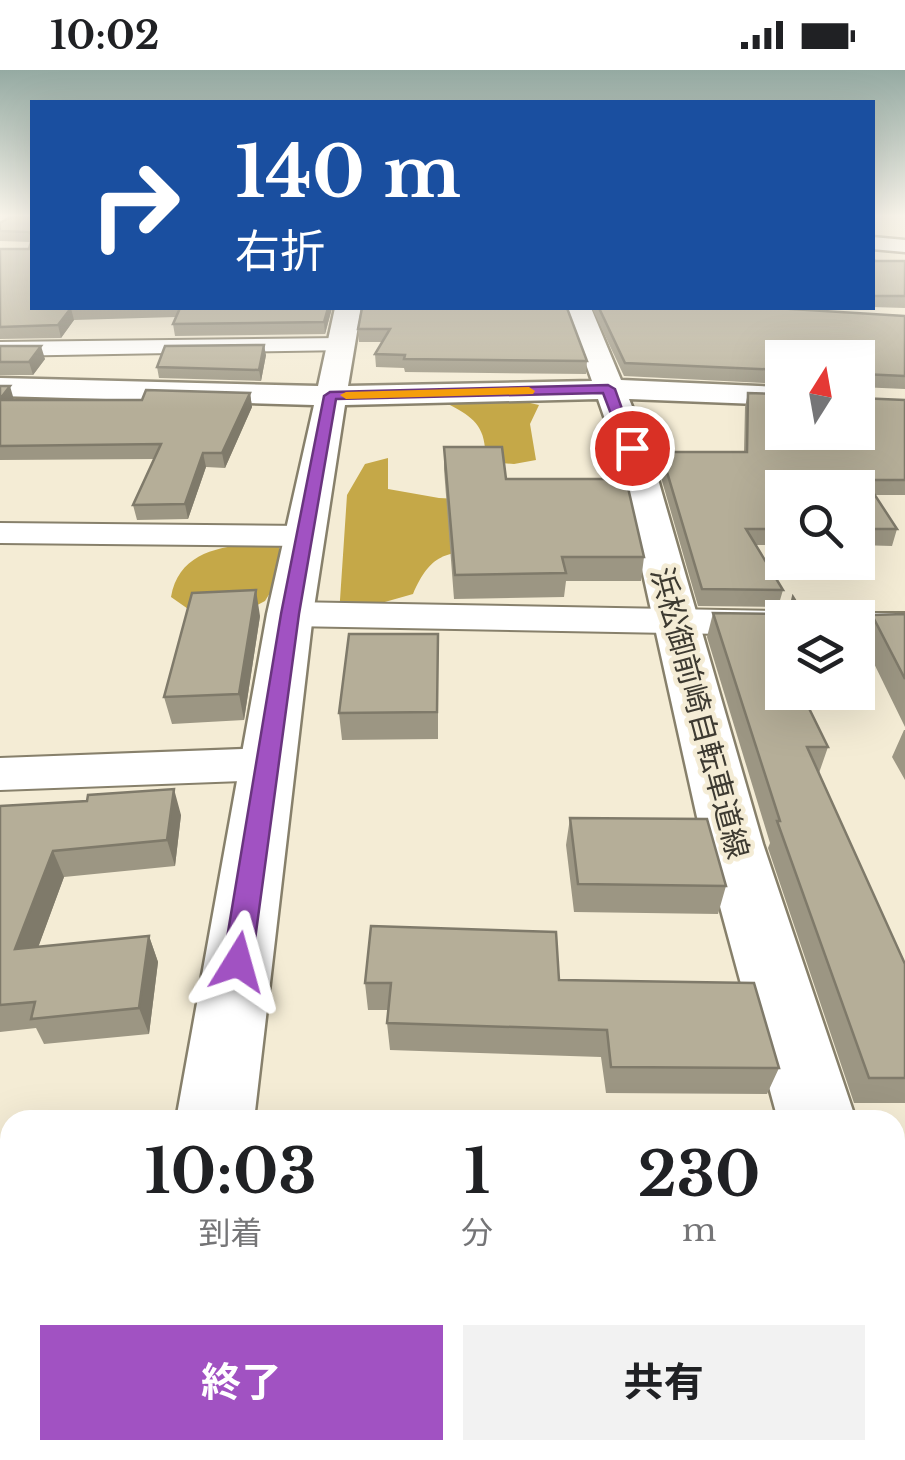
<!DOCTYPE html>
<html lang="ja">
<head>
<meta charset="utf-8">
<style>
	:root { --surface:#fff; --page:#f2f2f2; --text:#202124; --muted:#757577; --accent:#a152c2 }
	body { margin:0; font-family:"Libre Baskerville","Noto Sans JP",serif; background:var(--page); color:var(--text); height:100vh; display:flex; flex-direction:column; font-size:38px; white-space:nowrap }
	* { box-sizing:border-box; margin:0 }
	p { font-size:32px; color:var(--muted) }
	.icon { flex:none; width:55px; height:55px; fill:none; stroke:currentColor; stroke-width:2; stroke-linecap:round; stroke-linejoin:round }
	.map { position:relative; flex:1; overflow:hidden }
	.drawer { position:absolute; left:0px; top:1040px; width:905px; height:350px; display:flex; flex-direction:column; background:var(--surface); border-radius:30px 30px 0 0; box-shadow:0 10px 40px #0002 }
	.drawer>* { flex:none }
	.top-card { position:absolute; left:30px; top:30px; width:845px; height:210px; border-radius:0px; box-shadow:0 10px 40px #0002; background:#1a4fa0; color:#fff; overflow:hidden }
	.needle { width:65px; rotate:11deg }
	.fabs { position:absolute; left:765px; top:270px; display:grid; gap:20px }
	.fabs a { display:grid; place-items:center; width:110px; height:110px; border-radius:0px; background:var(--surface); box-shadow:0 10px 40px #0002; font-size:50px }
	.pin { position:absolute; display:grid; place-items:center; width:85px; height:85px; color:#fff; margin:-42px; border:5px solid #fff; border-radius:50%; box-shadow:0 2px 10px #0007 }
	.me { position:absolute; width:110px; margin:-55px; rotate:8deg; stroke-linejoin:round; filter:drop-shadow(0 0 8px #0008) }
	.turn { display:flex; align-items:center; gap:35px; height:210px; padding:0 40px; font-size:45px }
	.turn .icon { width:130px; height:130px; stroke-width:2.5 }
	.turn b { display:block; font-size:70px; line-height:85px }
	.eta { display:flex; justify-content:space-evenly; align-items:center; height:170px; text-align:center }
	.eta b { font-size:60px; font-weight:700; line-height:70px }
	.cta { display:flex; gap:20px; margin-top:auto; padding:20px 40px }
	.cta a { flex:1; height:115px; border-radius:0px; background:var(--accent); color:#fff; font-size:40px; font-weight:700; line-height:115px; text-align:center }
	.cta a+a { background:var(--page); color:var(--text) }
	.status { display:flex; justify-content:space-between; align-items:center; height:70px; padding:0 50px; background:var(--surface); direction:ltr }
	.status svg { height:28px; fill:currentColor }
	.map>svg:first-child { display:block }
</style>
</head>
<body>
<div class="status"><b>10:02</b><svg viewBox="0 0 49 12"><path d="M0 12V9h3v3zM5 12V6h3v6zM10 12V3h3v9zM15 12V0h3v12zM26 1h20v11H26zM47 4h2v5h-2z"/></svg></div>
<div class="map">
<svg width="905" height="1390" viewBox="0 0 905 1390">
	<rect width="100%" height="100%" fill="#f4ecd5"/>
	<path fill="#c5a848" d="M 508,328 L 539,335 L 530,354 L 536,390 L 514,394 L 464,390 L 485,378 C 483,353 469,345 448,334 Z
		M 388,388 L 388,419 L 439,428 L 502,431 L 486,479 C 445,483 431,483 413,524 L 339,545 L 347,425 L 365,394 Z
		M 247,475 L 279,477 L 281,505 L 265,531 L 246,541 L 191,541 L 171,527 C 178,487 212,477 247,475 Z
		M 487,1380 L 802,1380 L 809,1390 L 485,1390 Z"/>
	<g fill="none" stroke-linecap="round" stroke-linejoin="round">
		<g stroke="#87806b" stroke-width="4">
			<path id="street" d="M 340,268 L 352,275 L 348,280 L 0,286 L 0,272 Z
				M 0,453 L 304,456 L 316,459 L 321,466 L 316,473 L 304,476 L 0,473 Z
				M 290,532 L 782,541 L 798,548 L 782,548 L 782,565 L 290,556 L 276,552 L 271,544 L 276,536 Z
				M 858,543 L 905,543 L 905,567 L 858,567 L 858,548 L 843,548 Z
				M 266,678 L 283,683 L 290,694 L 283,705 L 266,710 L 0,720 L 0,688 Z
				M 0,1072 L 10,1072 L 10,1142 L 0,1142 Z"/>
		</g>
		<g stroke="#87806b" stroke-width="5">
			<path id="secondary" d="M 872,167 L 905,170 L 905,182 L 872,179 Z
				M 335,238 L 361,238 L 348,316 L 592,311 L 566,238 L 591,238 L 621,310 L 782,317 L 782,335 L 629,329 L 649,378 L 763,774 L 856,1050 L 778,1050 L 703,774 L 615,378 L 598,329 L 345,335 L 313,544 L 254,1050 L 176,1050 L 267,544 L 314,335 L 0,326 L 0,308 L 318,316 Z
				M 895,1112 L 905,1117 L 905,1222 L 895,1218 Z
				M 108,1380 L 208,1380 L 206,1390 L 106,1390 Z"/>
		</g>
		<use href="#street" fill="#fff" fill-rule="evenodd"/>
		<use href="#secondary" fill="#fff" fill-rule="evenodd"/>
	</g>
	<path fill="#9c9683" d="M 32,145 L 32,238 L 332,238 L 325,264 L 175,266 L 173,254 L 176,247 L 74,250 L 61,268 L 0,269 L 0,179 L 29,179 L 31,172 L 0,171 L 0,153 Z
		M 872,188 L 875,191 L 905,191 L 905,238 L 872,237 Z
		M 362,238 L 587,291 L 586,304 L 405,302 L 404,298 L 376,297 L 375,284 L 382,272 L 359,272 L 358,259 Z
		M 592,238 L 775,238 L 905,246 L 905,319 L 859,317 L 859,328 L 905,330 L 905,425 L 875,425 L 897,459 L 892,476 L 858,475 L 858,418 L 782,418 L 782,475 L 755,475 L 783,520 L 778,537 L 698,536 L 658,397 L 661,382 L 744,382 L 745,337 L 748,323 L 858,362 L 782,288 L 782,314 L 624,306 Z
		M 0,276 L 45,289 L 33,305 L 0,305 Z
		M 266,285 L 261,311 L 159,308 L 157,297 Z
		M 0,316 L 14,330 L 142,330 L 250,323 L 252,337 L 225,398 L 206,397 L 188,449 L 137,450 L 133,435 L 154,389 L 0,390 Z
		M 444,377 L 506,409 L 644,487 L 641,511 L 566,511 L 564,527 L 454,529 L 444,399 Z
		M 713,543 L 782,548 L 782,622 L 828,677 L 819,703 L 905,894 L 905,1033 L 854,1033 L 768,778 L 770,773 L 707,567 Z
		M 905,544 L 905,657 L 863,571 L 872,545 Z
		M 260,546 L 244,650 L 172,654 L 164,627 Z
		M 438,564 L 438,669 L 342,670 L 339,643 Z
		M 904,660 L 905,660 L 905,710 L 892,687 Z
		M 0,736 L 181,745 L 175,796 L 64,807 L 38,877 L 149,866 L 158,892 L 149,964 L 44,974 L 36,958 L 0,962 Z
		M 570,748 L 726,816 L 718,844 L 574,842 L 566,775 Z
		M 559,910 L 779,998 L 767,1024 L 606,1023 L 601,987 L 390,980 L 387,953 L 389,940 L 368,940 L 365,913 Z
		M 10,1159 L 10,1312 L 0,1313 L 0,1160 Z
		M 281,1380 L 459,1380 L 285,1390 Z"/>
	<path fill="#7f7a6a" d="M 71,238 L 74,250 L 61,268 L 58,255 Z
		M 328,238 L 332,238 L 325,264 L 324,252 Z
		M 264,275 L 266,285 L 261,311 L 259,300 Z
		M 41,276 L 45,289 L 33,305 L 29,292 Z
		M 10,316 L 14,330 L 0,332 L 0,329 Z
		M 250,323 L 252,337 L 225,398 L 222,383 Z
		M 203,383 L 206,397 L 188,449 L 185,434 Z
		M 256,520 L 260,546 L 244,650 L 239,624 Z
		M 174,719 L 181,745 L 175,796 L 167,770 Z
		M 53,781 L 64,807 L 28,905 L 15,879 Z
		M 149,866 L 158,892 L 149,964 L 139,938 Z"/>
	<path fill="#b5ae98" stroke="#7f7a6a" stroke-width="2.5" d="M 14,145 L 32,145 L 32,165 L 29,162 L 0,161 L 0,153 Z
		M 32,168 L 32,238 L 82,238 L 71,238 L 58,255 L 0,257 L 0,179 L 29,179 Z
		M 872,188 L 875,191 L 905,191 L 905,226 L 872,226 Z
		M 180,238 L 328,238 L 324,252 L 173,254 Z
		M 362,238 L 567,238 L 587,291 L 404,289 L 405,285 L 375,284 L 390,259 L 358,259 Z
		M 599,238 L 775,238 L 905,246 L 905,306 L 862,304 L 858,307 L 859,328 L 905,330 L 905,410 L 865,410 L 897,459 L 858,459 L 858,418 L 782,418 L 782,459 L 746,459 L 783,520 L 702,519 L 661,382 L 747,382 L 748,323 L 782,324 L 782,362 L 858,362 L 858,288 L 782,288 L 782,300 L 625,293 Z
		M 264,275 L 259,300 L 157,297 L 165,276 Z
		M 0,276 L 41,276 L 29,292 L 0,292 Z
		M 0,316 L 10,316 L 0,329 Z
		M 146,320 L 250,323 L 222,383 L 203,383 L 185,434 L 133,435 L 161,374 L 0,376 L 0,330 L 142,330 Z
		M 444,377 L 502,377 L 506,409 L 626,409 L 644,487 L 562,487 L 566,503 L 455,505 Z
		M 256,520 L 239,624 L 164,627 L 192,523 Z
		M 793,527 L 806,548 L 782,548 L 782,567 L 774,567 L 782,584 L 782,622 L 801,622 L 828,677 L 807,677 L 905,894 L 905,1008 L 869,1008 L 777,751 L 780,751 L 713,543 L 789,544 Z
		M 905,544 L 905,609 L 872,545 Z
		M 349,564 L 438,564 L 437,642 L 339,643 Z
		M 174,719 L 167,770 L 53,781 L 15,879 L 149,866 L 139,938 L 31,949 L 35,932 L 0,935 L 0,736 L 87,731 L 88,725 Z
		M 570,748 L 707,749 L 726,816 L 578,814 Z
		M 371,856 L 556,862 L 559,910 L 754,913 L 779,998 L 611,997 L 607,960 L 387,953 L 391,913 L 365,913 Z
		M 10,1159 L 10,1284 L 8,1292 L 0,1292 L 0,1160 Z"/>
	<linearGradient id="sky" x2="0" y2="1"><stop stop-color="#95aaa2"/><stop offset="0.43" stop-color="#faf6ec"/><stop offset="1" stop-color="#faf6ec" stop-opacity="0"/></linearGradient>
	<rect width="905" height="339" fill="url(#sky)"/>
	<path fill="#a152c2" stroke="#69357e" stroke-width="2.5" d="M 608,315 L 615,319 L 637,381 L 624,378 L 603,323 L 336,329 L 299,544 L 252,892 L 247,900 L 238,903 L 228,900 L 223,892 L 281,544 L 324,326 L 330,322 Z"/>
	<path fill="#f59e0b" d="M 529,317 L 535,321 L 533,324 L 346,329 L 340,325 L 346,322 Z"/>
	<g text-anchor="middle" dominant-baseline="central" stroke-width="9" stroke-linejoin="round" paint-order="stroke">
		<g font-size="30" fill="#3d3a31" stroke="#f4ecd5">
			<text transform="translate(700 643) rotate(75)">浜松御前崎自転車道線</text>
		</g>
	</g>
</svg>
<div class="fabs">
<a><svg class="needle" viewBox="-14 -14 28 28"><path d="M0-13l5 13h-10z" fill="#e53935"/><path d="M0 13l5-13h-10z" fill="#757577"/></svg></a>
<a><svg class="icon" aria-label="search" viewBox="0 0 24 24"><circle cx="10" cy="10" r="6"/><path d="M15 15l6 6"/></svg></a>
<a><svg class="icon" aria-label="layers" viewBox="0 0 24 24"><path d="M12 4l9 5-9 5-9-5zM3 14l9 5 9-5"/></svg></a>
</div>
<div class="pin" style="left:632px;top:378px;background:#d93025"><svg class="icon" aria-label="arrive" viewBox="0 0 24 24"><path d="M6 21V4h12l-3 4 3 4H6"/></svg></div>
<svg class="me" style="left:238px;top:892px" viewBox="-20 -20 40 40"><path d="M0-17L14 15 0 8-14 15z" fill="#a152c2" stroke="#fff" stroke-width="4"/></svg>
<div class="top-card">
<div class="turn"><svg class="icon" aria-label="right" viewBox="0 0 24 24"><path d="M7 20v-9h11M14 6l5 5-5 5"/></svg><div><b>140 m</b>右折</div></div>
</div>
<section class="drawer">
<div class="eta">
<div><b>10:03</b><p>到着</p></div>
<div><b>1</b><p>分</p></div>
<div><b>230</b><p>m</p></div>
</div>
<div class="cta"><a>終了</a><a>共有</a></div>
</section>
</div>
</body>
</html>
